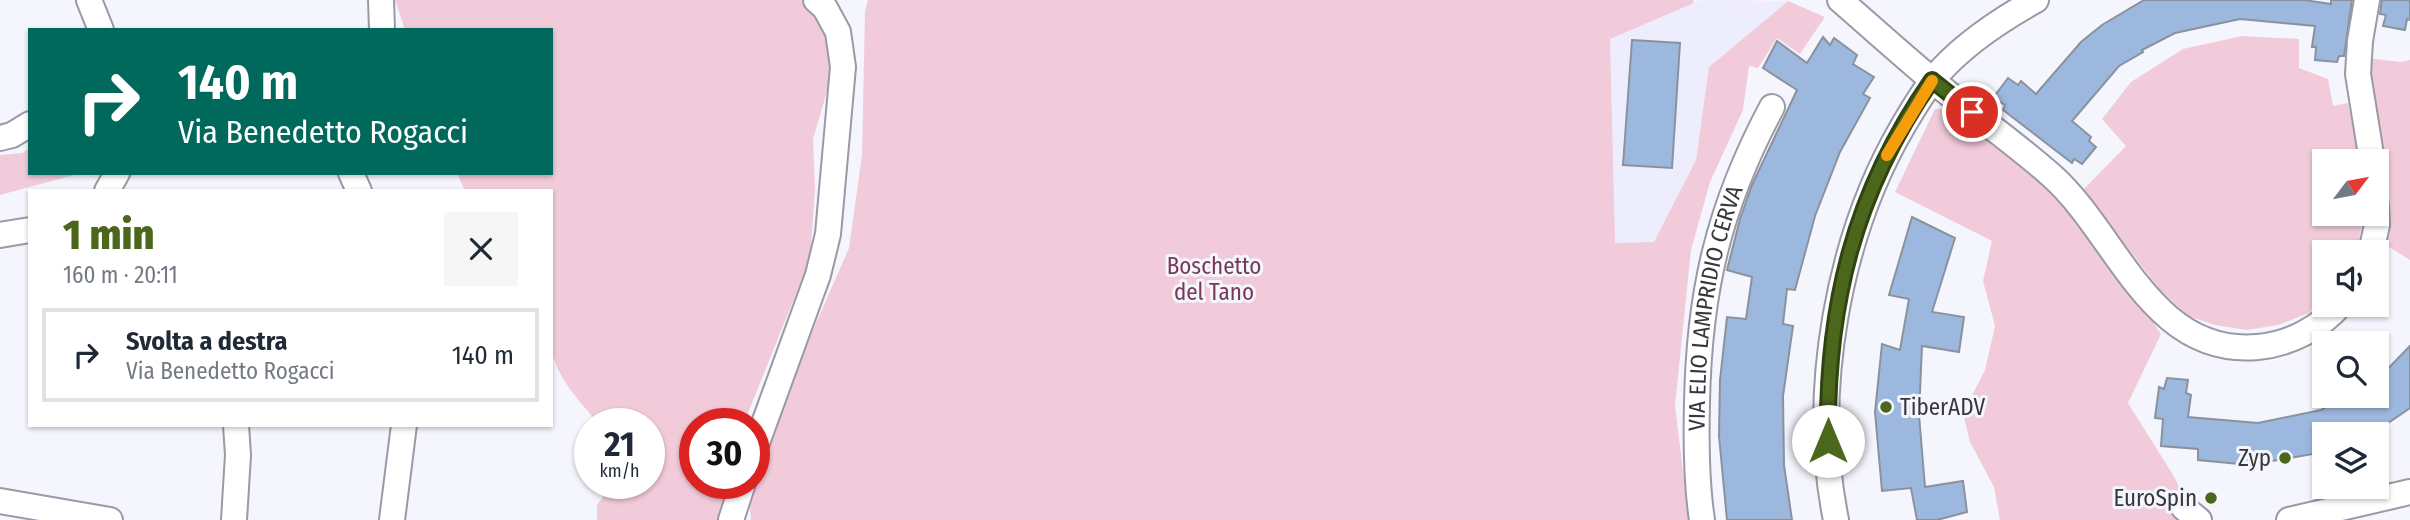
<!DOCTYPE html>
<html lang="it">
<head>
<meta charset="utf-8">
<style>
	:root { --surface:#fff; --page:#f6f6f7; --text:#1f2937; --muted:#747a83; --line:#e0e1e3; --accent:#4a671b }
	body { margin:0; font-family:"Fira Sans Condensed",sans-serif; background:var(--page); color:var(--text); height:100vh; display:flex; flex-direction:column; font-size:26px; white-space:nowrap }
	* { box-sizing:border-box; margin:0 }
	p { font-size:23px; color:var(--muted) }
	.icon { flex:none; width:38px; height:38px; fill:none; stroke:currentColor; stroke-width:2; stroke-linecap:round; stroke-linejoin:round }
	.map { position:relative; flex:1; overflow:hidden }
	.details { position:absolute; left:28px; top:189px; width:525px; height:238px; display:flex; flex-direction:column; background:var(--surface); border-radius:0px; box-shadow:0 2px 5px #0004 }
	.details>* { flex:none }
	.guide { position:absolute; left:28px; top:28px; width:525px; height:147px; border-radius:0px; box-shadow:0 2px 5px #0004; background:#00695c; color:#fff; overflow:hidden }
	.needle { width:46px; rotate:58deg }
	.tools { position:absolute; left:2312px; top:149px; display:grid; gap:14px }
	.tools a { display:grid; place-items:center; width:77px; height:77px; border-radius:0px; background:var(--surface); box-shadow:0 2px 5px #0004; font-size:35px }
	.speed { position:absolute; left:574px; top:408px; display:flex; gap:14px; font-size:35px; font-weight:700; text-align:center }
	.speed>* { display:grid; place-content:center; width:91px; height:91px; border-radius:50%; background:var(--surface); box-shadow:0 2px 5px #0004; line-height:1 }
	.speed small { font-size:18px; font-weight:400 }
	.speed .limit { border:10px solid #d22; background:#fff; color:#111 }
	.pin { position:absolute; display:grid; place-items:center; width:60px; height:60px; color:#fff; margin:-30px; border:4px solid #fff; border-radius:50%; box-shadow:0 2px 7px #0007 }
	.me { position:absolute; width:77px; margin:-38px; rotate:0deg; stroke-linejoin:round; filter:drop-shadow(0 0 5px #0008) }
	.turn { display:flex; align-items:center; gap:24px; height:147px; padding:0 35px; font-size:32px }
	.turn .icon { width:91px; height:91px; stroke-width:2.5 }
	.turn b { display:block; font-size:49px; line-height:60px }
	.round { display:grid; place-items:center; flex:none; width:74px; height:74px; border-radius:0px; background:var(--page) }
	.head { display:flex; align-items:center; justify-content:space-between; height:119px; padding:0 35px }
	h1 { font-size:42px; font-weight:800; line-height:52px; color:var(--accent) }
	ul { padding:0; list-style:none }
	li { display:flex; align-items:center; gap:21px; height:94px; margin:0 14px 10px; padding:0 21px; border:4px solid var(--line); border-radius:0px }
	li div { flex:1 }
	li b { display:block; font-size:26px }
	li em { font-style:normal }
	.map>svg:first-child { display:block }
</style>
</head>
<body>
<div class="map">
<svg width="2410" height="520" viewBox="0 0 2410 520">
	<rect width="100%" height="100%" fill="#f5f5fd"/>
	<path fill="#eeedfe" d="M 1701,0 L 1788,1 L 1709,67 L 1696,160 L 1654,243 L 1615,243 L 1610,39 Z"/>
	<path fill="#f1cbda" d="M 395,0 L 801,0 L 822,24 L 830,48 L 828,88 L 813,139 L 815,190 L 810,259 L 744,423 L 695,424 L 695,483 L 728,483 L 718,520 L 597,520 L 597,505 L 613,483 L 649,483 L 649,424 L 598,423 C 579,400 556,378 551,347 L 551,191 L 465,191 L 457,173 L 551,173 L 551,30 L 405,30 Z
		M 868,0 L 1693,0 L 1694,3 L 1610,39 L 1615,243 L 1654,242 L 1696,160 L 1709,67 L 1788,1 L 1825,17 L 1800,54 L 1777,38 L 1758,68 L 1749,66 L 1743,110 L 1710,182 L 1691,250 L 1675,406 L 1689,520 L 751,520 L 749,498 L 806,346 L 849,248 L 862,155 L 865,11 Z
		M 2242,36 L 2299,39 L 2299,68 L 2328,79 L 2333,106 L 2348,103 L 2359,161 L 2324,161 L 2324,214 L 2364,214 L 2357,252 L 2324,252 L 2324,298 L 2309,313 L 2278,325 L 2247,330 L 2215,325 L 2188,316 L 2160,290 L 2083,190 L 2126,146 L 2102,119 L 2131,82 L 2183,49 Z
		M 2366,58 L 2401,62 L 2410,60 L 2410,260 L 2386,245 L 2386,185 Z
		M 1935,109 L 1957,110 L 2055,191 L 2089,228 L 2161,334 L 2128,403 L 2175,478 L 2183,497 L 2184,520 L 2000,520 L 1994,487 L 1970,442 L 1963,413 L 1985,370 L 1995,326 L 1983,281 L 1992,241 L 1895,192 Z
		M 30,148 L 30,173 L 81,173 L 0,195 L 0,155 L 22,153 Z"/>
	<path fill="#9db8de" stroke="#8a929d" stroke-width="2" d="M 2144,0 L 2304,0 L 2331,4 L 2331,0 L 2352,0 L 2344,56 L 2339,56 L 2337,62 L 2315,60 L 2316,47 L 2312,47 L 2315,26 L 2240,19 L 2175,33 L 2142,50 L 2143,52 L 2119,66 L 2072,121 L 2091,137 L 2089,141 L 2096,147 L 2082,164 L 2074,159 L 2072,163 L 2003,110 L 2005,105 L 1993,98 L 2008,78 L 2018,85 L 2021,81 L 2036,94 L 2081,42 L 2102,25 Z
		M 2382,0 L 2410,0 L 2410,20 L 2407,19 L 2405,30 L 2383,26 L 2386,15 L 2380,14 Z
		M 1823,37 L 1830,45 L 1834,38 L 1857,55 L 1853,64 L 1874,77 L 1863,94 L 1870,98 L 1840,152 L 1815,216 L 1795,290 L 1787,289 L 1783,324 L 1793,326 L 1783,396 L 1784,465 L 1792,520 L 1727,520 L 1719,436 L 1720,380 L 1727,317 L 1746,319 L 1752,277 L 1727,270 L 1740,219 L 1752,185 L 1797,90 L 1763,68 L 1777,41 L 1807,63 Z
		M 1632,40 L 1680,43 L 1672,168 L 1623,165 Z
		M 1912,217 L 1955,238 L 1932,312 L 1964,317 L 1959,352 L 1922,346 L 1919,415 L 1925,487 L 1963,481 L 1967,512 L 1937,520 L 1917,520 L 1911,488 L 1882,491 L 1875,412 L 1882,344 L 1900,350 L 1909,299 L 1889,295 Z
		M 2410,346 L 2410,408 L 2372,434 L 2324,434 L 2324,452 L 2250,465 L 2198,460 L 2198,449 L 2161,446 L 2163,419 L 2155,418 L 2159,387 L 2164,389 L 2167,378 L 2188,380 L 2186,393 L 2191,395 L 2188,417 L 2258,423 L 2321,410 L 2347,396 L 2376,396 L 2376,381 Z"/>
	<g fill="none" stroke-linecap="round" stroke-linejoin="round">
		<g stroke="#9a99a6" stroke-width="28">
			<g id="minor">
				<path d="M 89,0 L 101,30"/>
				<path d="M 381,0 L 382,30"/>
				<path d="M 1840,0 C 1871,27 1901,54 1932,80 C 1971,113 2014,142 2052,176 C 2118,235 2151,357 2258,347 C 2290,344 2320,328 2341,304"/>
				<path d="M 2367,0 L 2360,41 L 2358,74 L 2372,161"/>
				<path d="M 0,138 L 12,135 L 30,124"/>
				<path d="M 351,173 L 359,191"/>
				<path d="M 107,191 L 117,173"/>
				<path d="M 0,235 L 30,230"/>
				<path d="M 2371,252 L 2377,225 L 2376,205"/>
				<path d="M 754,451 L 818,275 L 828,234 L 843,67 L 838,32 L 825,8 L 816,0"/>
				<path d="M 0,501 L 110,520"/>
				<path d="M 2184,508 L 2199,520"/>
				<path d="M 234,520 L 238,455 L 236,425"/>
				<path d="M 392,520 L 404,425"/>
				<path d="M 731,520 L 743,483"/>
				<path id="s1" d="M 1702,520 C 1696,481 1696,443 1697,403 C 1699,291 1719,206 1772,107"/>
				<path d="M 1836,520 C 1810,393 1838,237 1903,126 C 1913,109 1923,92 1935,77 C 1962,45 2000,20 2036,0"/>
				<path d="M 2289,520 L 2410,492"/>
			</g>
		</g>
		<use href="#minor" stroke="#fff" stroke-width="24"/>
	</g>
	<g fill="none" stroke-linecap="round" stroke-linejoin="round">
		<g stroke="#304312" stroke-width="18">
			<path id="route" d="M 1828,441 C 1826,306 1854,192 1932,80 L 1972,112"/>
		</g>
		<use href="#route" stroke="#4a671b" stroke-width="12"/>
		<path stroke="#f59e0b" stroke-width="12" d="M 1887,155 L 1932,81"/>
	</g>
	<g fill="#4a671b" stroke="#f5f5fd" stroke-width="2.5">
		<circle cx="1886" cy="407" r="7"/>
		<circle cx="2285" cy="458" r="7"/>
		<circle cx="2211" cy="498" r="7"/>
	</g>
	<g text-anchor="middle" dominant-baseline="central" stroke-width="6" stroke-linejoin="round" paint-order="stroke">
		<g font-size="23" fill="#773a56" stroke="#f5f5fd">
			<text x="1214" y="266">Boschetto<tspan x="1214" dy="26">del Tano</tspan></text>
		</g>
		<g font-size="23" fill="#37373c" stroke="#f5f5fd">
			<text stroke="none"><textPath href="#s1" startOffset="214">VIA ELIO LAMPRIDIO CERVA</textPath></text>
		</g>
		<g font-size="23" fill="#37373c" stroke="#f5f5fd" text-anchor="end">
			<text x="1900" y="407" text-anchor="start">TiberADV</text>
			<text x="2271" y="458">Zyp</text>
			<text x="2197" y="498">EuroSpin</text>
		</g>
	</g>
</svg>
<div class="tools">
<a><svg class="needle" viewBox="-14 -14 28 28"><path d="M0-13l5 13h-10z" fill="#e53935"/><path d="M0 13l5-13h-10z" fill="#747a83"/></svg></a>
<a><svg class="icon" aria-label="sound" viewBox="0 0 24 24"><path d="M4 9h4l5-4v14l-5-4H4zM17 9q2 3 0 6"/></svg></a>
<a><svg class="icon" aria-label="search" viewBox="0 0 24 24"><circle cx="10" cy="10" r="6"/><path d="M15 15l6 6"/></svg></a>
<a><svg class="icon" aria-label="layers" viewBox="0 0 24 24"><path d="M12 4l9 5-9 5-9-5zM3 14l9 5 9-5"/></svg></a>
</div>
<div class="speed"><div>21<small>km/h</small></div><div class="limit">30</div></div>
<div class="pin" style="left:1972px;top:112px;background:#d93025"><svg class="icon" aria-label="arrive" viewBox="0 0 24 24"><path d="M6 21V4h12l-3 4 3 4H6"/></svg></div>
<svg class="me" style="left:1828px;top:441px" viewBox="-20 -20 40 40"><circle r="19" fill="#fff"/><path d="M0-13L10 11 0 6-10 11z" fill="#4a671b"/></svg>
<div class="guide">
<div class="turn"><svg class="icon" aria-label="right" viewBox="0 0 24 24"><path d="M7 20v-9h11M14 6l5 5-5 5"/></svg><div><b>140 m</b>Via Benedetto Rogacci</div></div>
</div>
<section class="details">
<div class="head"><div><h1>1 min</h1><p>160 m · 20:11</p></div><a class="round"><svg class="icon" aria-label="close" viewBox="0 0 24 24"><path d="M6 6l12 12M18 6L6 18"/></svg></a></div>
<ul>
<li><svg class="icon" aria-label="right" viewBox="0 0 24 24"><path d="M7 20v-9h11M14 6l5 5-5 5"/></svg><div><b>Svolta a destra</b><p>Via Benedetto Rogacci</p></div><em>140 m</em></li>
</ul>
</section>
</div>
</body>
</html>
